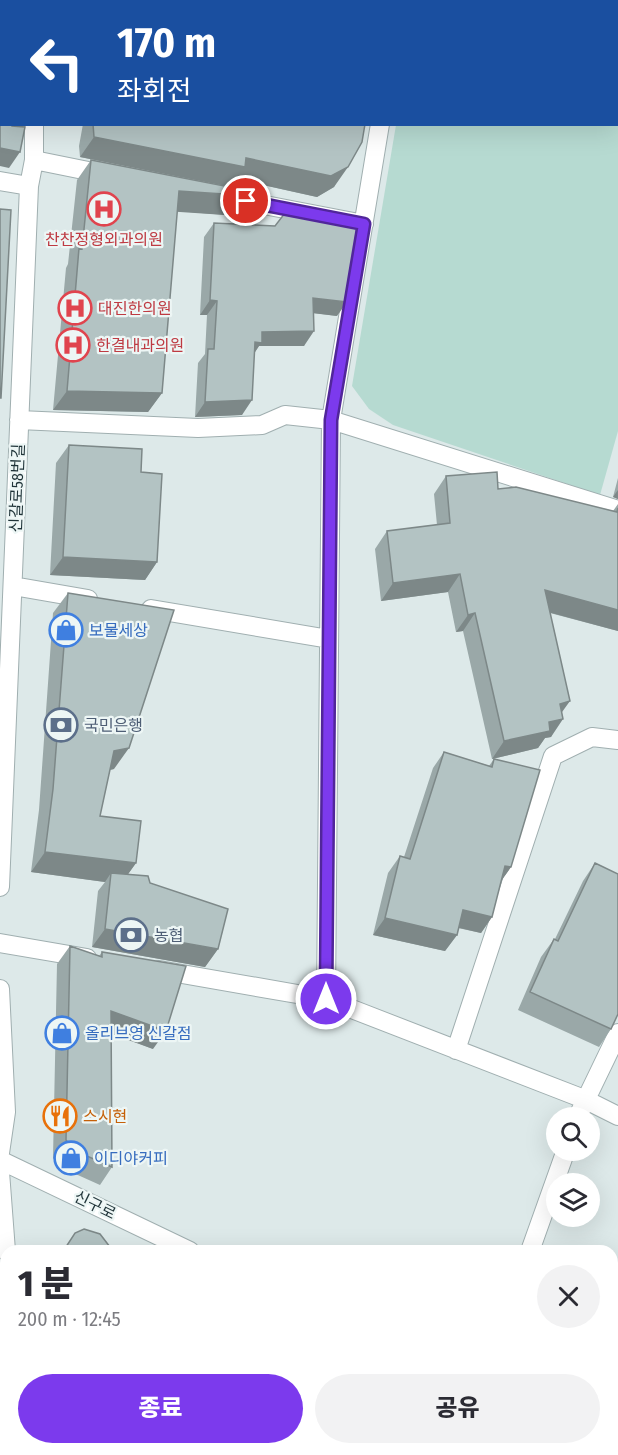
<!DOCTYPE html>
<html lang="ko">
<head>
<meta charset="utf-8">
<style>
	:root { --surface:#fff; --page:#f2f2f3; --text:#2b2b33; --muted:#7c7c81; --accent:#7c3aed }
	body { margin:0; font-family:"Fira Sans Condensed","Noto Sans KR",sans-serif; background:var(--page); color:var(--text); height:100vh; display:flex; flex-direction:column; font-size:22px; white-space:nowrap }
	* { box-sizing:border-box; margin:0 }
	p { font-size:20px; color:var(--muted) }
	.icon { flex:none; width:33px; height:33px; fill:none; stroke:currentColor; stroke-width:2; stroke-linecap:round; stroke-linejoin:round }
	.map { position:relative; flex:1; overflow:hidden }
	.drawer { position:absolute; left:0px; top:1245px; width:618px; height:210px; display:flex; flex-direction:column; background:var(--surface); border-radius:18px 18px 0 0; box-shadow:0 6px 24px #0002 }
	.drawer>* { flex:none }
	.top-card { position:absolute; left:0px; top:0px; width:618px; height:126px; box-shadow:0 6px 24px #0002; background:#1a4fa0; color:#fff; overflow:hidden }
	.tools { position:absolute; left:546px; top:1107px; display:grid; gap:12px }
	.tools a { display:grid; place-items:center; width:54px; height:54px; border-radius:50%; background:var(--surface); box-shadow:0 6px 24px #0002; font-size:30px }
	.pin { position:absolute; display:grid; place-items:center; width:51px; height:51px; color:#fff; margin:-26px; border:3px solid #fff; border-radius:50%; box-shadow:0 2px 6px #0007 }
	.me { position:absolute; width:66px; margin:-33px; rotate:0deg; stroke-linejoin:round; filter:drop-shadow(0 0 4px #0008) }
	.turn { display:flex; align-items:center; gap:21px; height:126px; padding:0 18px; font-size:27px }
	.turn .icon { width:78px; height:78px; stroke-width:2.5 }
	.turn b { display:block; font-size:42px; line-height:51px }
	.round { display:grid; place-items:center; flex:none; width:63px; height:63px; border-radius:32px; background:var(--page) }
	.summary { display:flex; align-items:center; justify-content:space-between; height:102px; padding:0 18px }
	h1 { font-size:36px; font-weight:800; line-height:45px }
	.action { display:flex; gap:12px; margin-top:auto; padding:12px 18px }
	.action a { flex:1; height:69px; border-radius:36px; background:var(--accent); color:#fff; font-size:24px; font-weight:800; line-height:69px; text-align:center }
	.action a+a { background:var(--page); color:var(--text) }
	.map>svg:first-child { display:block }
</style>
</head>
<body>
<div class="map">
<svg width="618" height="1455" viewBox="0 0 618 1455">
	<rect width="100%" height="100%" fill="#dde9e9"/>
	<path fill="#b6dad1" d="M 417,0 L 618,0 L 618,431 L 600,495 L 393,425 L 369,409 L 352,386 L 396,125 L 616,124 L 616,2 Z"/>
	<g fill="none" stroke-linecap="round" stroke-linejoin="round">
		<g stroke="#a0afb0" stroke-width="20">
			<path id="minor" d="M 34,0 L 34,2
				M 401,2 L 401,0
				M 34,160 L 108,175
				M 0,181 L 29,186
				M 212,195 L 364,224
				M 19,420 L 198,428 L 262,425 L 285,415 L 331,420 L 618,510
				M 13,586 L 88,599
				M 151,609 L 329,639
				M 0,887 L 29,186 L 34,160 L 34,124
				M 0,943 L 87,958
				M 159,970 L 326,999 L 584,1099 L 618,1116
				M 0,989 L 6,1112 L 0,1153
				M 326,999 L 331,420 L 380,124
				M 456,1050 L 553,756 L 592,737 L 618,740
				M 577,1118 L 618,1033
				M 0,1160 L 190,1251
				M 0,1172 L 6,1251
				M 530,1251 L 566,1150
				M 22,1449 L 22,1455
				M 602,1449 L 615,1455
				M 39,1455 L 118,1449
				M 470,1455 L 471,1449"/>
		</g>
		<use href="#minor" stroke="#fff" stroke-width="18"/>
	</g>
	<path fill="#9aa8a8" d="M 104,0 L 385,0 L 385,2 L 104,2 Z
		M 83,124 L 365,124 L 334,187 L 317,197 L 236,179 L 231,187 L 80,157 L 79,146 Z
		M 91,160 L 225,215 L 177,211 L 162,393 L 148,412 L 53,410 L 66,268 L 68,264 L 77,180 Z
		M 214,223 L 337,316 L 314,313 L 304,346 L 259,346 L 254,353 L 242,415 L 195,417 L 198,363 L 205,354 L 207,315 L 200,315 L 204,237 Z
		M 69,445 L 141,472 L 157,562 L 145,580 L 50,575 L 56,463 Z
		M 446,476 L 498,489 L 613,511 L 618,504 L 618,631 L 550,613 L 562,713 L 551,737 L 545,738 L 538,748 L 492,759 L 463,631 L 456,632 L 448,592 L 381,601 L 375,549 L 387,531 L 437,525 L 434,494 Z
		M 618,478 L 618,499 L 613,497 Z
		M 68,593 L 114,769 L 110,770 L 100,816 L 136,863 L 128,874 L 150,883 L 218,949 L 205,967 L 92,947 L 98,891 L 105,882 L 31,872 L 39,810 L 53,613 Z
		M 444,752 L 489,766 L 494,759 L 511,867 L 501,881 L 492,917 L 481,933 L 458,928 L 457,935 L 445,951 L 373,935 L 388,873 L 400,856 L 404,857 L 433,768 Z
		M 595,863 L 611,1029 L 599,1047 L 518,1010 L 541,957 L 554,939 L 555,939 L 583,881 Z
		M 70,946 L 99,956 L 102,952 L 153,1049 L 111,1033 L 112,1167 L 100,1185 L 60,1167 L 53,1158 L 57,964 Z"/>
	<path fill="#7d8888" d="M 112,0 L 134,0 L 142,2 L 111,2 Z
		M 94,137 L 246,158 L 348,167 L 334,187 L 317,197 L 236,179 L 231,187 L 80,157 Z
		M 0,148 L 20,152 L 9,168 L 0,166 Z
		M 179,191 L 239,195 L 225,215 L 165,211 Z
		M 313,298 L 347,302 L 337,316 L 303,312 Z
		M 210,300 L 217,301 L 207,315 L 200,315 Z
		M 314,331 L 304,346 L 259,346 L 252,357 L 252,346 L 262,332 Z
		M 67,391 L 162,393 L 148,412 L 53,410 Z
		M 252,400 L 242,415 L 195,417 L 205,402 Z
		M 618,490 L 618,499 L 613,497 Z
		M 63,557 L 157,562 L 145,580 L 50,575 Z
		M 460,574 L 448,592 L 381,601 L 393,583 Z
		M 545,590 L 618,610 L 618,631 L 533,608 Z
		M 475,613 L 463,631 L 456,632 L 468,615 Z
		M 570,701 L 557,719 L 560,704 Z
		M 563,719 L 551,737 L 545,738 L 538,748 L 492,759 L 504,741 L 549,722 Z
		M 129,748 L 114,769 L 99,772 L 114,751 Z
		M 45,852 L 136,863 L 121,884 L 111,873 L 105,882 L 31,872 Z
		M 505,866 L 511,867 L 499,884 Z
		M 463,910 L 492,917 L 481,933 L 451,926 Z
		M 385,918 L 457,935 L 445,951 L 373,935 Z
		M 105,929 L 218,949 L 205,967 L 92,947 Z
		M 111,1011 L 166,1031 L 153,1049 L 98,1029 Z
		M 0,1435 L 5,1435 L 0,1442 Z"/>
	<path fill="#b3c3c3" stroke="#7d8888" stroke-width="1.5" d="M 134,0 L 385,0 L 385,2 L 142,2 Z
		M 0,41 L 2,41 L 2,124 L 12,124 L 12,126 L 25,127 L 20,152 L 0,148 Z
		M 93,124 L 365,124 L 362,142 L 348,167 L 331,176 L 246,158 L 245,167 L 94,137 Z
		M 91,160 L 240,189 L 239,195 L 179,191 L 162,393 L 67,391 L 79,248 L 82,249 Z
		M 0,209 L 11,210 L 1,398 L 0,398 Z
		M 285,213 L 357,226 L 347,302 L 313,298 L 314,331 L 262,332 L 262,343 L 255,342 L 252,400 L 205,402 L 208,349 L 214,349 L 217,301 L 210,300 L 214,223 L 275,226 Z
		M 69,445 L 142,449 L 141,472 L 162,474 L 157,562 L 63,557 Z
		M 497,472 L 498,489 L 516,487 L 617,512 L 618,508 L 618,610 L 545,590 L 570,701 L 560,704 L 563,719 L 549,722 L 550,731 L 504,741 L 475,613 L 468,615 L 460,574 L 393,583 L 387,531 L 450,523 L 446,476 Z
		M 68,593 L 174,610 L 129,748 L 114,751 L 100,816 L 141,821 L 136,863 L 45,852 L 53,789 Z
		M 444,752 L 492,767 L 494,759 L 540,770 L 511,867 L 505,866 L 492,917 L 463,910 L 457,935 L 385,918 L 400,856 L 410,859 Z
		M 595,863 L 618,874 L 618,1014 L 611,1029 L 530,992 L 554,939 L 558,941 Z
		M 111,873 L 148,876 L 150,883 L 228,909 L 218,949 L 105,929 Z
		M 70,946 L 102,957 L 102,952 L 186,966 L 166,1031 L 111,1011 L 112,1167 L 73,1150 L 66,1140 Z
		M 84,1229 L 100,1234 L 110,1247 L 130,1247 L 130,1251 L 52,1251 L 64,1250 L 75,1233 Z
		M 0,1395 L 6,1396 L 5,1435 L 0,1435 Z"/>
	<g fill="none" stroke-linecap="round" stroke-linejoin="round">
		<g stroke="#51269a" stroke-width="15">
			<path id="route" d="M 246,201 L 364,224 L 331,420 L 326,999"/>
		</g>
		<use href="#route" stroke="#7c3aed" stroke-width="10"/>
	</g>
	<defs>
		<g id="hospital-ring" transform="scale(1.725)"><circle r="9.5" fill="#edf6f5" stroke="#e0444e" stroke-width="1.5"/><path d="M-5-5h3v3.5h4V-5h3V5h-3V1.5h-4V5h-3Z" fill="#e0444e"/></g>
		<g id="shop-ring" transform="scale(1.725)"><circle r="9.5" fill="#edf6f5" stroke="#3f7fe0" stroke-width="1.5"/><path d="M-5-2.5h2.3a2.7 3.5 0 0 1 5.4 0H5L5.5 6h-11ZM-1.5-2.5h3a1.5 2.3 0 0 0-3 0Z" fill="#3f7fe0"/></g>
		<g id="bank-ring" transform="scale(1.725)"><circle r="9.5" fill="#edf6f5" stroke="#5c6f8a" stroke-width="1.5"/><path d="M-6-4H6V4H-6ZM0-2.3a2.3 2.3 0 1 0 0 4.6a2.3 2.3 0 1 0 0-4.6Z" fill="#5c6f8a"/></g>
		<g id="restaurant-ring" transform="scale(1.725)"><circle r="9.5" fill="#edf6f5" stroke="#e8710a" stroke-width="1.5"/><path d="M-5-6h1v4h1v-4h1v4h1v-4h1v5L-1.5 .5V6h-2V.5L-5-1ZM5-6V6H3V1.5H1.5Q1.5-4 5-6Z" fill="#e8710a"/></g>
	</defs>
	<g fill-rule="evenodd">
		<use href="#hospital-ring" x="104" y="209"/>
		<use href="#hospital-ring" x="75" y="308"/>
		<use href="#hospital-ring" x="73" y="345"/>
		<use href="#shop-ring" x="66" y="630"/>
		<use href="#bank-ring" x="61" y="725"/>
		<use href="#bank-ring" x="131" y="935"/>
		<use href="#shop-ring" x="62" y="1033"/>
		<use href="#restaurant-ring" x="60" y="1116"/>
		<use href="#shop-ring" x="71" y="1158"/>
	</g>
	<g text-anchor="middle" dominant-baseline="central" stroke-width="4.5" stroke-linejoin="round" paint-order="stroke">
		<g font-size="16" fill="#be3a42" stroke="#edf6f5" text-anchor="start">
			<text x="104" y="239" text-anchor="middle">찬찬정형외과의원</text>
			<text x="98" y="308">대진한의원</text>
			<text x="96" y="345">한결내과의원</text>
		</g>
		<g font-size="16" fill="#1f3338" stroke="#edf6f5">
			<text transform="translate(17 488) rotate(-88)">신갈로58번길</text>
			<text transform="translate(95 1205) rotate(26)">신구로</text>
		</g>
		<g font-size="16" fill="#366cbe" stroke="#edf6f5" text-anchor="start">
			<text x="89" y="630">보물세상</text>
			<text x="85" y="1033">올리브영 신갈점</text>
			<text x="94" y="1158">이디야커피</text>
		</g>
		<g font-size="16" fill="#4e5e75" stroke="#edf6f5" text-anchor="start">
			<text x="84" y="725">국민은행</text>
			<text x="154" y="935">농협</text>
		</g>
		<g font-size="16" fill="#c56008" stroke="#edf6f5" text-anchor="start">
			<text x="83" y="1116">스시현</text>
		</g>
	</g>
</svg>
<div class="tools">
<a><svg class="icon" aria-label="search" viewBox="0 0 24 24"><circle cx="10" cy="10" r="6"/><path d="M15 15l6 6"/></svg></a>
<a><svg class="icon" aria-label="layers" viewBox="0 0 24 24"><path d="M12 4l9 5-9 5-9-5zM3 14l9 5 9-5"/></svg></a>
</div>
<div class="pin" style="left:246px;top:201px;background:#d93025"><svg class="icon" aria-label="arrive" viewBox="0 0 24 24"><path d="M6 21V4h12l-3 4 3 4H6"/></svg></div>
<svg class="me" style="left:326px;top:999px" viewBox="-20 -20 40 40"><circle r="17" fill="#7c3aed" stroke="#fff" stroke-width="3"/><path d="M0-11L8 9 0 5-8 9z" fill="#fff"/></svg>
<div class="top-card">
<div class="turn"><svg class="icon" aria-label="left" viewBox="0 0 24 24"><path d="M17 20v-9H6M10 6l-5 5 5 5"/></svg><div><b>170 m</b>좌회전</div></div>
</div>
<section class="drawer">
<div class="summary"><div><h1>1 분</h1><p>200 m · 12:45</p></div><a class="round"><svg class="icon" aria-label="close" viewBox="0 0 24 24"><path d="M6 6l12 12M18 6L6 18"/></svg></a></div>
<div class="action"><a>종료</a><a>공유</a></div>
</section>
</div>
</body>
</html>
